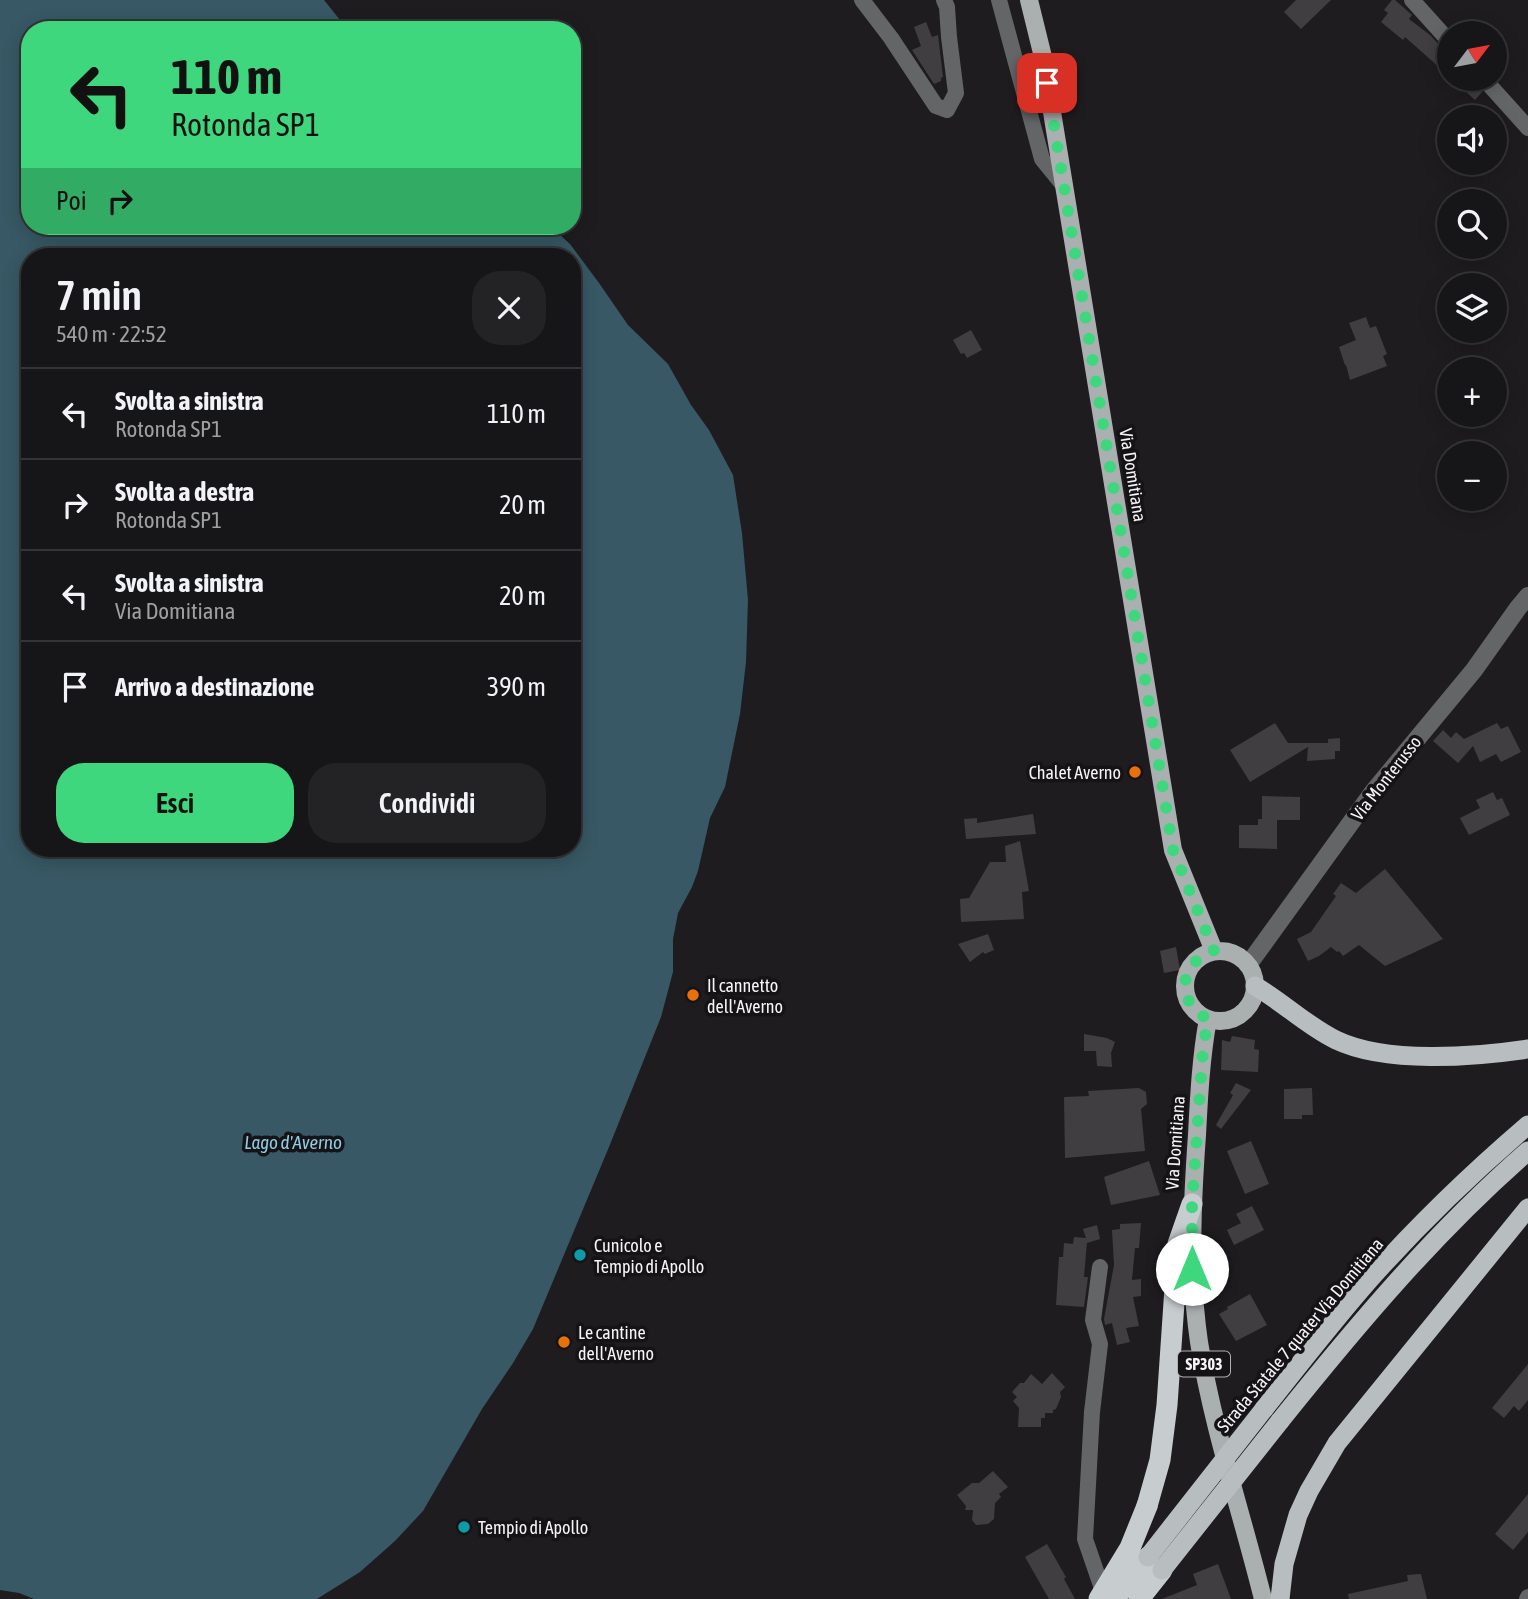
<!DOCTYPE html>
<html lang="it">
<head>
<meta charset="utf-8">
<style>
	:root { --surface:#161517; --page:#232224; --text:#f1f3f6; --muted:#9e9fa1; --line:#353436; --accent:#3fd77d }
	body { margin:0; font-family:"Asap Condensed",sans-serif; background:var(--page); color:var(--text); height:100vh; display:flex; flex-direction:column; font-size:26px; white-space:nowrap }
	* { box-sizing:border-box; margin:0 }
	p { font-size:23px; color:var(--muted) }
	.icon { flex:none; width:38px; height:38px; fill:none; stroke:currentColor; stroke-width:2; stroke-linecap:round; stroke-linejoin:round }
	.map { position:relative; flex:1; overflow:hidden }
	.drawer { position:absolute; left:21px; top:248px; width:560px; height:609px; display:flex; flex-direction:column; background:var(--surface); border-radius:28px; box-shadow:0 4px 18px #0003,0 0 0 2px var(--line) }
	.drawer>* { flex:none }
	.top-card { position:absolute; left:21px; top:21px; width:560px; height:214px; border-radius:28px; box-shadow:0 4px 18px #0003,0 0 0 2px var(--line); background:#3fd77d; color:#111; overflow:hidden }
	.needle { width:46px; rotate:58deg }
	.fabs { position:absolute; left:1437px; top:21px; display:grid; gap:14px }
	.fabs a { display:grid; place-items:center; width:70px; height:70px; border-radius:50%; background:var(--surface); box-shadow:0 4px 18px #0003,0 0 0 2px var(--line); font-size:35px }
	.pin { position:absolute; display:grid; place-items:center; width:60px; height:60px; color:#fff; margin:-30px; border-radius:14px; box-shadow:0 4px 10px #0006 }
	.me { position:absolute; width:77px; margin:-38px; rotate:0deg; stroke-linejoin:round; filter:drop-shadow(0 0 5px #0008) }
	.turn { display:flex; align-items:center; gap:24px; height:147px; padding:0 35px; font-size:32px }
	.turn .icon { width:91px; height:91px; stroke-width:2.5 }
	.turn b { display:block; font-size:49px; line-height:60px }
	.then { display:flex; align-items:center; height:66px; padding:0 35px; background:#0003; gap:14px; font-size:26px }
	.round { display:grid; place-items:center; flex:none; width:74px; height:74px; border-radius:28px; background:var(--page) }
	.overview { display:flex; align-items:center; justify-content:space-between; height:119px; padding:0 35px }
	h1 { font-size:42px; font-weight:600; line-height:52px }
	.cta { display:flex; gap:14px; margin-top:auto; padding:14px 35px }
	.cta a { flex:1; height:80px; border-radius:28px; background:var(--accent); color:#111; font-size:28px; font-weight:600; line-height:80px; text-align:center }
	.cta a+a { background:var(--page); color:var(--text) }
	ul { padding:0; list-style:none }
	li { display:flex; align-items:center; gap:21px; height:91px; padding:0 35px; border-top:2px solid var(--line) }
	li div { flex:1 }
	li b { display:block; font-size:26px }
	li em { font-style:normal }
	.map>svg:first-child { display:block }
</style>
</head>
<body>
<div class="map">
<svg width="1528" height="1599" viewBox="0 0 1528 1599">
	<rect width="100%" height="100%" fill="#1e1c1f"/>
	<path fill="#375864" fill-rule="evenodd" d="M 0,0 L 324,0 L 348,30 L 30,30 L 30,226 L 550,226 L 570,244 L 599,283 L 628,325 L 668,364 L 691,405 L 709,430 L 733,475 L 742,533 L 748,600 L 746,662 L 740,714 L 725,787 L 710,818 L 698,871 L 692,887 L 678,913 L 673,939 L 673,972 L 661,1017 L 609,1147 L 533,1329 L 513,1363 L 482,1409 L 423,1511 L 395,1541 L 360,1572 L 317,1599 L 34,1599 L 19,1593 L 0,1590 ZM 572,257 L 572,849 L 30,849 L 30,257 Z"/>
	<path fill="#413e41" d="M 1296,0 L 1331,0 L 1301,29 L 1284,12 Z
		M 1392,0 L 1395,0 L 1412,15 L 1409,19 L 1430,35 L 1442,48 L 1449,51 L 1449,76 L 1405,37 L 1403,40 L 1381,22 L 1388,13 L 1384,10 Z
		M 926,22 L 932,37 L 938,35 L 943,77 L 941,78 L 941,81 L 934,84 L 912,50 L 921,46 L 914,27 Z
		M 1452,79 L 1474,79 L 1476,85 L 1482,92 L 1475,100 Z
		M 1366,317 L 1370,328 L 1376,326 L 1387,354 L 1383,356 L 1387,366 L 1350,380 L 1346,365 L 1345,365 L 1339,347 L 1356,340 L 1349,323 Z
		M 971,330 L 982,350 L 967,358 L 964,353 L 961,354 L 953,340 Z
		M 1275,723 L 1288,743 L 1328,743 L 1328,739 L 1340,738 L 1340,751 L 1335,751 L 1335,759 L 1307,761 L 1308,747 L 1250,782 L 1230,750 Z
		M 1497,723 L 1501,729 L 1508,726 L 1521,752 L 1501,762 L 1496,754 L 1480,762 L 1473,746 L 1458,763 L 1433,741 L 1443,730 L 1451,738 L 1456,732 L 1464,739 Z
		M 1493,792 L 1497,800 L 1502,798 L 1510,815 L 1469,835 L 1460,818 L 1480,808 L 1476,800 Z
		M 1262,796 L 1300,797 L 1300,820 L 1277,820 L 1277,849 L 1239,848 L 1239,825 L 1258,825 L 1258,819 L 1262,819 Z
		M 1033,814 L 1036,834 L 966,839 L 964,819 L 977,818 L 977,823 Z
		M 1020,841 L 1029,891 L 1022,892 L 1024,919 L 961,922 L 960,899 L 969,898 L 990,862 L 1006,862 L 1005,846 Z
		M 1385,869 L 1443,939 L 1385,966 L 1359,945 L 1343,956 L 1339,951 L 1337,952 L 1331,947 L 1319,956 L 1308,961 L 1297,939 L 1311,932 L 1336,896 L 1333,894 L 1341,883 L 1356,893 Z
		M 988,934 L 994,950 L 985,954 L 983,952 L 970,962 L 958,944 Z
		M 1176,947 L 1180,970 L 1164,973 L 1160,951 Z
		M 1084,1034 L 1107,1038 L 1115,1042 L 1111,1053 L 1112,1067 L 1097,1066 L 1096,1051 L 1084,1051 Z
		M 1232,1036 L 1255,1040 L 1254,1049 L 1259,1050 L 1258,1072 L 1221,1070 L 1222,1040 L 1230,1042 Z
		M 1236,1083 L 1251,1090 L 1221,1129 L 1216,1125 L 1233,1095 L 1230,1093 Z
		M 1139,1088 L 1146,1092 L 1147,1104 L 1141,1109 L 1145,1151 L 1065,1158 L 1064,1097 L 1089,1096 L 1088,1091 Z
		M 1312,1088 L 1313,1115 L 1302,1115 L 1302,1119 L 1284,1119 L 1284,1089 Z
		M 1251,1141 L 1269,1184 L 1245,1194 L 1227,1151 Z
		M 1149,1161 L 1160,1195 L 1111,1205 L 1104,1177 Z
		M 1252,1206 L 1264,1230 L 1234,1245 L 1227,1230 L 1241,1223 L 1236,1214 Z
		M 1141,1223 L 1139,1248 L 1135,1248 L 1132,1280 L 1141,1279 L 1141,1296 L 1133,1297 L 1139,1326 L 1126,1328 L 1130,1342 L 1117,1345 L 1112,1323 L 1105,1325 L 1104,1319 L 1114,1265 L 1112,1230 L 1120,1229 L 1120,1224 Z
		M 1097,1225 L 1100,1239 L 1087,1243 L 1087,1242 L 1084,1277 L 1088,1277 L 1084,1307 L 1056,1305 L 1059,1257 L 1063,1257 L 1064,1243 L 1073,1244 L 1074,1237 L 1086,1238 L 1083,1229 Z
		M 1250,1294 L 1267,1325 L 1236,1341 L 1219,1314 L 1228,1309 L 1227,1307 Z
		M 1528,1364 L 1528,1400 L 1519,1411 L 1514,1406 L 1504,1418 L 1492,1408 Z
		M 1052,1373 L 1065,1387 L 1060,1392 L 1061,1397 L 1056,1409 L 1053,1410 L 1053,1413 L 1045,1413 L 1045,1418 L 1041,1418 L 1041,1427 L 1018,1427 L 1019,1408 L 1013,1401 L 1017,1397 L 1012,1392 L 1020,1383 L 1024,1383 L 1031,1374 L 1042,1384 Z
		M 993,1471 L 1008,1487 L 999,1494 L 1001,1497 L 995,1503 L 994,1519 L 988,1524 L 976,1525 L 972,1520 L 973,1510 L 965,1510 L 966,1506 L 957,1495 L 972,1483 L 979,1483 Z
		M 1528,1494 L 1528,1532 L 1513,1550 L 1495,1534 Z
		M 1047,1544 L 1066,1577 L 1064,1579 L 1075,1599 L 1049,1599 L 1025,1557 Z
		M 1218,1564 L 1231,1599 L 1162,1599 L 1197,1585 L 1193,1574 Z
		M 1421,1574 L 1427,1599 L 1349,1599 L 1348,1594 L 1408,1581 L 1407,1575 Z"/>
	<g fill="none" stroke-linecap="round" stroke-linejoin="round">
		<path stroke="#636566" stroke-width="16" d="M 862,0 L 891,38 L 936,106 L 947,110 L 956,93 L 949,37 L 947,7 L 944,0
			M 999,0 L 1042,159 L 1064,186
			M 1412,0 L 1449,41
			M 1484,79 L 1528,128
			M 1100,1267 L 1093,1320 L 1100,1344 L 1092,1412 L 1085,1539 L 1105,1597
			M 1527,1599 L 1528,1597"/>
		<path stroke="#636566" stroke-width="18" d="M 1248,965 L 1373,792 L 1474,670 L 1518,608 L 1528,596"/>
		<path stroke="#aaafb0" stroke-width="18" d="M 1029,0 L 1043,57 L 1173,850 L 1214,951
			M1185 986a35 35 0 1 1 70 0a35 35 0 1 1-70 0Z
			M 1208,1019 C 1201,1057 1199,1096 1197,1135 C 1192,1204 1189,1273 1199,1342 C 1213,1429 1242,1514 1263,1599"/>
		<path stroke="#b8bebf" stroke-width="19" d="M 1255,986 C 1283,1002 1307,1026 1336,1040 C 1386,1064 1474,1057 1528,1049
			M 1264,1409 C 1299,1365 1333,1321 1370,1279 C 1419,1224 1472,1173 1528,1125
			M 1280,1421 C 1357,1325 1435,1232 1528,1151
			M 1280,1599 L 1284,1564 L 1298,1515 L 1309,1491 L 1337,1443 L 1528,1208"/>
		<path stroke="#c7ccce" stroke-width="21" d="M 1147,1506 L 1160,1460 L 1167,1405 L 1178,1244 L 1192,1204
			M 1114,1599 L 1148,1557
			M 1139,1599 L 1162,1570"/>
		<path stroke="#b8bebf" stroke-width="19" d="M 1148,1557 L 1264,1409
			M 1162,1570 L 1280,1421"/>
		<path stroke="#c7ccce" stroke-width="21" d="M 1099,1599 L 1130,1548 L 1147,1506"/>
	</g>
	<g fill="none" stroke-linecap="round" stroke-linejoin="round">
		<path stroke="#3fd77d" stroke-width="12" stroke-dasharray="0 21.6" d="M 1047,83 L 1173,850 L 1214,951 C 1178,962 1175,1002 1208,1019 L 1203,1049 L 1192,1204 L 1192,1269"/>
	</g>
	<g fill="#e8710a" stroke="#151316" stroke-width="2.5">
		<circle cx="1135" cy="772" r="7"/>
		<circle cx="693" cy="995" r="7"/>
		<circle cx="564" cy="1342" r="7"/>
	</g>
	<g fill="#0f9aa8" stroke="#151316" stroke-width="2.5">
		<circle cx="580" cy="1255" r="7"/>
		<circle cx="464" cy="1527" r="7"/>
	</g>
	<g text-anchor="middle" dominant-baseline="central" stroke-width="7" stroke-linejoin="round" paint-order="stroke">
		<rect fill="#151316" stroke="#b2b0b3" stroke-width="2" x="1178" y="1351.5" width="52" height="25" rx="5"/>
		<g font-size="16" font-weight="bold" fill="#f6f4f6">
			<text x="1204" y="1364">SP303</text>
		</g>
		<g font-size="18" fill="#f6f4f6" stroke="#151316">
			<text transform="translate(1133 475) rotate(81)">Via Domitiana</text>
			<text transform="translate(1386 778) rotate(-52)">Via Monterusso</text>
			<text transform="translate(1175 1143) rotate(-86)">Via Domitiana</text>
			<text transform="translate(1300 1335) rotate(-50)">Strada Statale 7 quater Via Domitiana</text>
		</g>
		<g font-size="18" fill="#f6f4f6" stroke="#151316" text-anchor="start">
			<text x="1121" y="772" text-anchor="end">Chalet Averno</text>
			<text x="707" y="985">Il cannetto<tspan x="707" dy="21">dell'Averno</tspan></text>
			<text x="594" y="1245">Cunicolo e<tspan x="594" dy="21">Tempio di Apollo</tspan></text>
			<text x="578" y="1332">Le cantine<tspan x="578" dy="21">dell'Averno</tspan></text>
			<text x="478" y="1527">Tempio di Apollo</text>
		</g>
		<g font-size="19" font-style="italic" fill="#8dcde5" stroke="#151316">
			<text x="293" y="1142">Lago d'Averno</text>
		</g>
	</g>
</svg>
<div class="fabs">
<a><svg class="needle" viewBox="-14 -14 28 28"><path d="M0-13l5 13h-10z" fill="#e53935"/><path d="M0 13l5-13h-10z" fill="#9e9fa1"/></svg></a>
<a><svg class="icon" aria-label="sound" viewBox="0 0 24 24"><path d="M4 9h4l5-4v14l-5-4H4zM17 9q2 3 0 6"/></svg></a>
<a><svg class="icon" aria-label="search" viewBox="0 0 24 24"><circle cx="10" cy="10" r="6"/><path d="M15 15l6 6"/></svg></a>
<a><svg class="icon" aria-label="layers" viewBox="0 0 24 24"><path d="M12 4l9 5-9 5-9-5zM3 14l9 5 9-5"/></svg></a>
<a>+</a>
<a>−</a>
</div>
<div class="pin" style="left:1047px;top:83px;background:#d93025"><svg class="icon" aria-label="arrive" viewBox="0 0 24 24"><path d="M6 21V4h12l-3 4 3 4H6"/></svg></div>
<svg class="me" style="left:1192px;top:1269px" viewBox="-20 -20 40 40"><circle r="19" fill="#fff"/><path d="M0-13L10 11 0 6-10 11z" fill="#3fd77d"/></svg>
<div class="top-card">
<div class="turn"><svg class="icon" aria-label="left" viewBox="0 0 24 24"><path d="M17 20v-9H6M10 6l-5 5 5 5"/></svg><div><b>110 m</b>Rotonda SP1</div></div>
<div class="then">Poi<svg class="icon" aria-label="right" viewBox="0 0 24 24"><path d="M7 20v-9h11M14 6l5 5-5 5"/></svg></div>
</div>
<section class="drawer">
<div class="overview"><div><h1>7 min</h1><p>540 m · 22:52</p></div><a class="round"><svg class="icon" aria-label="close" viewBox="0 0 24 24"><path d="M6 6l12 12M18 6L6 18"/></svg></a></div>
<ul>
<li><svg class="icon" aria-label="left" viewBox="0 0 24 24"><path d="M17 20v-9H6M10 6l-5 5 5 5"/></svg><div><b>Svolta a sinistra</b><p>Rotonda SP1</p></div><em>110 m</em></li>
<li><svg class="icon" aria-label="right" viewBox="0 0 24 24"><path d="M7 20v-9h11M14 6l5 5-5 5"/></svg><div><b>Svolta a destra</b><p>Rotonda SP1</p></div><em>20 m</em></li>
<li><svg class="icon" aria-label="left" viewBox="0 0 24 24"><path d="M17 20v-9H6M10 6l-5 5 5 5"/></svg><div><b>Svolta a sinistra</b><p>Via Domitiana</p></div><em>20 m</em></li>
<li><svg class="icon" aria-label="arrive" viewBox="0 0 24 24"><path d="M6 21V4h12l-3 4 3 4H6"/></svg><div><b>Arrivo a destinazione</b></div><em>390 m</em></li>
</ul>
<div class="cta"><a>Esci</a><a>Condividi</a></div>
</section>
</div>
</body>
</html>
